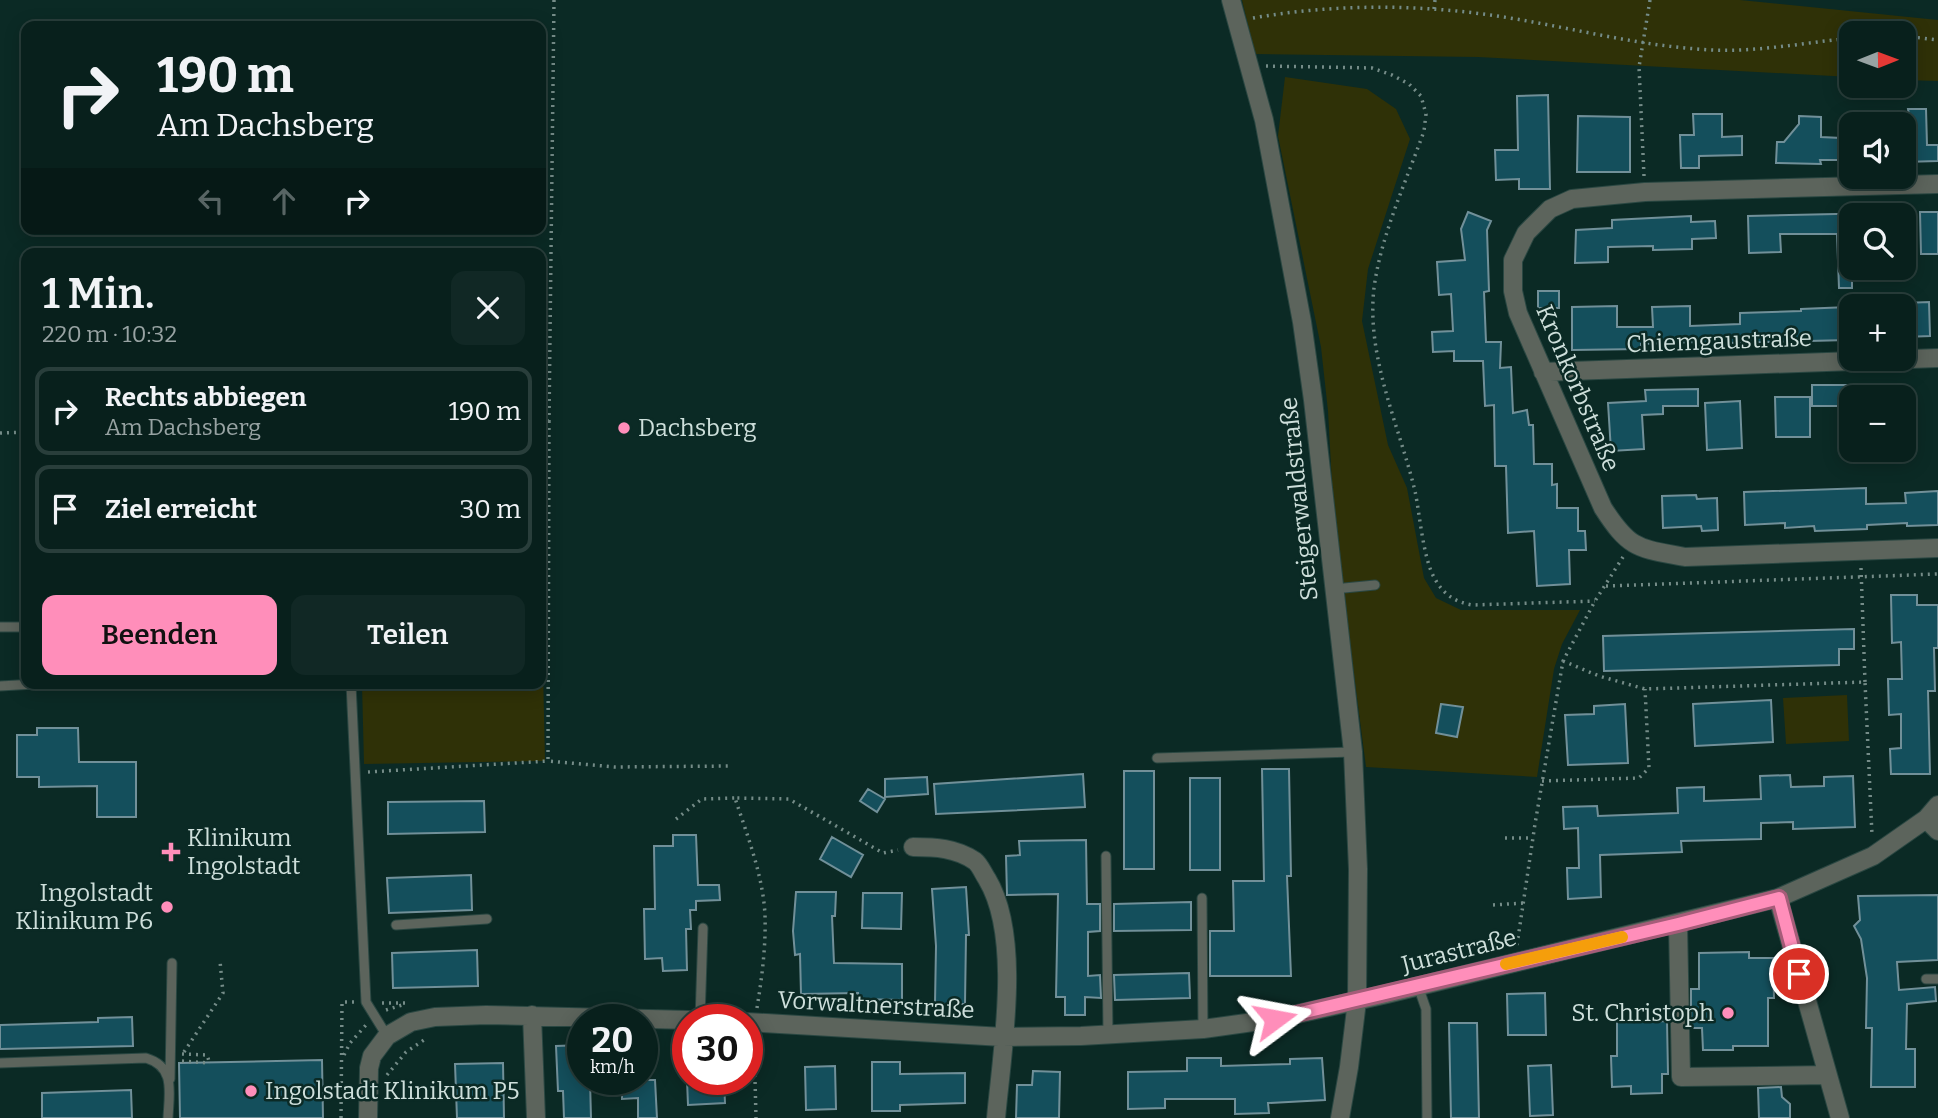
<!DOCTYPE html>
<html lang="de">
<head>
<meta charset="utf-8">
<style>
	:root { --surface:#08201c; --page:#112825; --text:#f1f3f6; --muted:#98a3a3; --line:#293e3b; --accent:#ff8eba }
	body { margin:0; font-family:Bitter,serif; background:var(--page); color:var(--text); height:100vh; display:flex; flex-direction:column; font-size:26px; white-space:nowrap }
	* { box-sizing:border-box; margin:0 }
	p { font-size:23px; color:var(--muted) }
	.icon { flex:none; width:38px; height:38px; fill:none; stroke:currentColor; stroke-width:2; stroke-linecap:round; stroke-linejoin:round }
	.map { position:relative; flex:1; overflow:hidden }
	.side { position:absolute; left:21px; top:248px; width:525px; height:441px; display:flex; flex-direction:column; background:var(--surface); border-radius:14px; box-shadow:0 4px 18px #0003,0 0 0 2px var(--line) }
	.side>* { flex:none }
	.guide { position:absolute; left:21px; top:21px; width:525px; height:214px; border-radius:14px; box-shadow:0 4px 18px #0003,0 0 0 2px var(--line); background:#08201c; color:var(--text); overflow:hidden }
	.needle { width:46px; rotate:89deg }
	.controls { position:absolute; left:1839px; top:21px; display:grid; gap:14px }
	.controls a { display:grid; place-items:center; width:77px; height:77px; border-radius:14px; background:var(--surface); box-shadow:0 4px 18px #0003,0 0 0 2px var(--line); font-size:35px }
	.speed { position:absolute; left:567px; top:1004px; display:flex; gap:14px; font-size:35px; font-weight:700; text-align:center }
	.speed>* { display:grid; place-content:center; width:91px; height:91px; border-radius:50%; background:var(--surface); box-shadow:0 4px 18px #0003,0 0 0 2px var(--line); line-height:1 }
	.speed small { font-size:18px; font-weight:400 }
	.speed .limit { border:10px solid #d22; background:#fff; color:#111 }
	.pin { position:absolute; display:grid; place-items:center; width:60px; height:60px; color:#fff; margin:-30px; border:4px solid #fff; border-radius:50%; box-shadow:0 2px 7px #0007 }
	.me { position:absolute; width:77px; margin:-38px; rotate:77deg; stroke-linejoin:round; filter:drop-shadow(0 0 5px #0008) }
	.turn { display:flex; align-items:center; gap:24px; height:147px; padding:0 21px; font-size:32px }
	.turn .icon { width:91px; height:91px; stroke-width:2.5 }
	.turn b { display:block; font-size:49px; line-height:60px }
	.lanes { display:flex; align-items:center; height:66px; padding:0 21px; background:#0003; justify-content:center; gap:35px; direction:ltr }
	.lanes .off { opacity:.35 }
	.round { display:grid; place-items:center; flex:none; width:74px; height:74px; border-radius:14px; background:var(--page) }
	.overview { display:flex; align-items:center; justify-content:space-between; height:119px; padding:0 21px }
	h1 { font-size:42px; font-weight:600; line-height:52px }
	.cta { display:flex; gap:14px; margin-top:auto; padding:14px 21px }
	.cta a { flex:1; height:80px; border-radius:14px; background:var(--accent); color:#111; font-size:28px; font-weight:600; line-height:80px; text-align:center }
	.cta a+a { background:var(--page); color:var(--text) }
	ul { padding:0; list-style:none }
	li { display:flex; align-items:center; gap:21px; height:88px; margin:0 14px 10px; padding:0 7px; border:4px solid var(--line); border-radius:14px }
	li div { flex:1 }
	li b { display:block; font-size:26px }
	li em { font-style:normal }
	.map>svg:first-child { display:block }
</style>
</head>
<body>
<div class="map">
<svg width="1938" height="1118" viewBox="0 0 1938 1118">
	<rect width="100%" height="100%" fill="#0b2a25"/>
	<path fill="#2f3107" d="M 1242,0 L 1740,0 L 1938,20 L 1938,81 L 1904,80 L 1904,33 L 1852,33 L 1851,77 L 1478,57 L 1255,54 Z
		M 1285,77 L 1367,89 L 1396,109 L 1410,139 L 1368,269 L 1362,321 L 1388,445 L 1407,488 L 1424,578 L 1436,598 L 1461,610 L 1580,610 L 1562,644 L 1554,669 L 1537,777 L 1366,767 L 1334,520 L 1328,411 L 1321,347 L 1278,136 Z
		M 542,624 L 545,761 L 364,764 L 362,684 L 541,684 Z
		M 1847,695 L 1849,741 L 1786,744 L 1783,698 Z"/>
	<path fill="#144f5c" stroke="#719099" stroke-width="2" d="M 1548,95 L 1550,189 L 1519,189 L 1519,179 L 1496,180 L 1495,150 L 1518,150 L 1517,96 Z
		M 1908,109 L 1926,109 L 1927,145 L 1938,145 L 1938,161 L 1904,162 L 1904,116 L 1909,115 Z
		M 1693,114 L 1722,114 L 1722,137 L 1742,136 L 1742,155 L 1699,156 L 1699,168 L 1681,168 L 1680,135 L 1694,135 Z
		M 1578,116 L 1630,117 L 1630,172 L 1577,172 Z
		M 1799,116 L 1821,117 L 1821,137 L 1841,138 L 1841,160 L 1820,160 L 1821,164 L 1776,163 L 1777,142 L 1784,142 L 1799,124 Z
		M 1468,212 L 1491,221 L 1487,230 L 1489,291 L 1484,292 L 1486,342 L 1501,342 L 1500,368 L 1511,367 L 1513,413 L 1527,410 L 1529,425 L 1533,425 L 1534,464 L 1552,464 L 1552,485 L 1557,484 L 1557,508 L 1578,508 L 1578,531 L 1585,531 L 1586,550 L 1569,550 L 1570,584 L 1537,586 L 1534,531 L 1508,533 L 1506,466 L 1495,466 L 1494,405 L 1485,406 L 1483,361 L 1454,361 L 1454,351 L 1433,352 L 1432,332 L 1453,331 L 1451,294 L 1439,295 L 1437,262 L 1465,260 L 1461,229 Z
		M 1920,212 L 1938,212 L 1938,254 L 1921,254 Z
		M 1836,214 L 1852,214 L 1852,288 L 1839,288 L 1837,234 L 1780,234 L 1781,252 L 1749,253 L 1748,216 Z
		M 1691,216 L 1691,222 L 1715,221 L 1716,238 L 1692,239 L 1692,249 L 1653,250 L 1653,246 L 1608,247 L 1608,262 L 1575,263 L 1576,230 L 1612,228 L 1612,220 Z
		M 1538,291 L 1559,291 L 1559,308 L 1538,308 Z
		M 1929,302 L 1930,336 L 1904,337 L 1904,303 Z
		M 1617,306 L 1617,327 L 1653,327 L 1652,307 L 1690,306 L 1690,326 L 1740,324 L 1740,313 L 1801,311 L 1801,309 L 1848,307 L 1848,340 L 1725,343 L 1725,347 L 1699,348 L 1699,342 L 1641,344 L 1641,349 L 1572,350 L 1572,307 Z
		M 1812,385 L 1847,385 L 1846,406 L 1812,406 Z
		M 1698,389 L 1698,406 L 1663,406 L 1663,414 L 1642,415 L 1644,449 L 1611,451 L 1608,403 L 1646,401 L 1645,390 Z
		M 1775,397 L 1810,397 L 1810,437 L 1776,437 Z
		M 1740,401 L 1742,448 L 1707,450 L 1705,403 Z
		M 1866,488 L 1866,504 L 1906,503 L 1905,493 L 1938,491 L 1938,525 L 1907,526 L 1907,523 L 1867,525 L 1867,529 L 1815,531 L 1814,526 L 1785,528 L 1785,523 L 1745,525 L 1744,492 Z
		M 1696,495 L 1697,499 L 1717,498 L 1718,530 L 1702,531 L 1701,526 L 1663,528 L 1662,496 Z
		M 1891,595 L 1917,595 L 1917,605 L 1938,605 L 1938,648 L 1934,648 L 1935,691 L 1928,691 L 1930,774 L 1891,774 L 1890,749 L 1901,748 L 1901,714 L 1889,715 L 1888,679 L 1902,679 L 1901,642 L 1892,643 Z
		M 1854,629 L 1854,649 L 1839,649 L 1839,665 L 1604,671 L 1603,636 Z
		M 1771,700 L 1773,742 L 1695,746 L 1693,704 Z
		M 1441,704 L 1463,707 L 1457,737 L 1436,733 Z
		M 1625,704 L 1628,763 L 1568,765 L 1565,715 L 1594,714 L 1594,706 Z
		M 37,728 L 78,728 L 79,762 L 136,762 L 136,817 L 97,817 L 97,786 L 39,787 L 39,777 L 17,777 L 17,735 L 37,735 Z
		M 1262,769 L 1289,769 L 1291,876 L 1287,876 L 1291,976 L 1210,976 L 1210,931 L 1234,931 L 1233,881 L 1264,881 Z
		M 1124,771 L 1154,771 L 1154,869 L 1124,869 Z
		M 1083,774 L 1085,807 L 936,814 L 934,784 Z
		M 1790,775 L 1791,787 L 1824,786 L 1824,777 L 1853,776 L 1855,827 L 1793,829 L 1793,822 L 1761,823 L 1761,839 L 1681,841 L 1682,852 L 1600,855 L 1601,897 L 1568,899 L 1567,868 L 1579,868 L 1578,828 L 1564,829 L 1563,807 L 1597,806 L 1598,816 L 1678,813 L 1677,788 L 1704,787 L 1704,801 L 1761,799 L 1760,776 Z
		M 927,777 L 928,794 L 885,797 L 885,779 Z
		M 1190,778 L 1220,778 L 1220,870 L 1190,870 Z
		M 868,789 L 885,799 L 877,812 L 860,801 Z
		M 484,801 L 485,832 L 388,834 L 388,802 Z
		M 673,835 L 696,835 L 698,885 L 719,885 L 720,900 L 696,901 L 696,910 L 690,910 L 691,929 L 686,929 L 687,970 L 663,971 L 662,958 L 645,959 L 644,909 L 655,909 L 654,846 L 673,846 Z
		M 832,837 L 863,855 L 851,877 L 820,859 Z
		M 1086,840 L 1087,904 L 1100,904 L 1100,931 L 1088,932 L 1088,976 L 1100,975 L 1101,998 L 1085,997 L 1085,1015 L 1065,1015 L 1065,997 L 1056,997 L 1058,894 L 1007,895 L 1006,856 L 1020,855 L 1019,841 Z
		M 471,875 L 472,910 L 389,913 L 387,878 Z
		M 966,887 L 969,935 L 966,935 L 965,1004 L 935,1004 L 936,946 L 932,889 Z
		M 796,892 L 836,892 L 835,916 L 832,916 L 834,963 L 902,964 L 902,1000 L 858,999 L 858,993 L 801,994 L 800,954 L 795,955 L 793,931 Z
		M 863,893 L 902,893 L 901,929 L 862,928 Z
		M 1938,895 L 1938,960 L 1897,962 L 1899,990 L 1935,987 L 1936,1001 L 1907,1004 L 1906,1049 L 1915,1049 L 1915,1087 L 1871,1087 L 1872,1028 L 1866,1028 L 1867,978 L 1861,939 L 1854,926 L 1860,920 L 1858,896 Z
		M 1191,902 L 1191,930 L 1114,931 L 1114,904 Z
		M 477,950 L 478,986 L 393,988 L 392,953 Z
		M 1749,952 L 1749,958 L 1773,958 L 1774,998 L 1768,998 L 1768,1046 L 1733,1046 L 1733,1050 L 1703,1050 L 1702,1028 L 1691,1028 L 1691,989 L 1699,989 L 1699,953 Z
		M 1189,973 L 1190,998 L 1115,1000 L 1114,975 Z
		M 1545,993 L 1546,1035 L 1508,1035 L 1507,994 Z
		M 132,1017 L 133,1046 L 0,1049 L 0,1025 L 98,1022 L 98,1018 Z
		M 1667,1021 L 1668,1074 L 1662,1074 L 1662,1093 L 1631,1094 L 1631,1086 L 1612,1087 L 1611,1056 L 1617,1056 L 1617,1022 Z
		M 1449,1023 L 1477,1023 L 1479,1118 L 1451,1118 Z
		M 583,1045 L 583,1080 L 590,1080 L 591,1118 L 564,1118 L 563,1091 L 558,1091 L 556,1046 Z
		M 1187,1058 L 1221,1058 L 1221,1066 L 1290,1064 L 1290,1059 L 1322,1058 L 1325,1100 L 1268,1103 L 1269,1113 L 1235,1114 L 1235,1099 L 1165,1099 L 1165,1108 L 1128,1109 L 1128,1072 L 1187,1071 Z
		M 322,1060 L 323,1118 L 180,1118 L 179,1063 Z
		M 872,1062 L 900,1062 L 900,1074 L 965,1073 L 965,1103 L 900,1105 L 900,1111 L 872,1111 Z
		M 503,1063 L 504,1118 L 457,1118 L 455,1064 Z
		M 1551,1065 L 1553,1115 L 1530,1116 L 1528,1066 Z
		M 835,1066 L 836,1109 L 806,1110 L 805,1067 Z
		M 1033,1071 L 1060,1072 L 1059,1118 L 1016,1118 L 1017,1085 L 1032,1085 Z
		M 622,1080 L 655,1080 L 657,1118 L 638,1118 L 638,1098 L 622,1099 Z
		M 687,1080 L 724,1080 L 725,1103 L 688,1105 Z
		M 1781,1087 L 1782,1097 L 1790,1104 L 1790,1118 L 1759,1118 L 1758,1088 Z
		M 131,1090 L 132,1118 L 42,1118 L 42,1093 Z"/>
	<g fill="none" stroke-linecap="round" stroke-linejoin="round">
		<g stroke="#2a4742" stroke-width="11">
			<path id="lane" d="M 1334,589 L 1375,585
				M 0,627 L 26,627
				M 351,684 L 366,1002 L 387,1036
				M 0,686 L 35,684
				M 1157,758 L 1353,752
				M 1106,856 L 1108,1034
				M 1202,898 L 1203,1029
				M 396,925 L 487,919
				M 1926,979 L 1938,979
				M 1418,986 L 1426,1009 L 1427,1118
				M 700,1020 L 703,928
				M 0,1063 L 146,1058 C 176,1067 169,1093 168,1118
				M 170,1079 L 172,963"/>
		</g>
		<g stroke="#2a4742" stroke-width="20">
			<path id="street" d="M 1231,0 L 1264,120 L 1302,322 L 1313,400 L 1353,752 L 1358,869 L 1357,1001 L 1349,1067 L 1340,1118
				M 1938,184 L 1645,192 L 1572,199 L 1550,209 L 1526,233 L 1513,260 L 1513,291 L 1518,313 L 1603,508 C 1630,550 1638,548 1685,557 L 1938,548
				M 1543,372 L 1938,358
				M 1926,819 L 1938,831
				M 913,847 C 935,847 956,848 975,861 C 980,865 983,873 987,879 C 1022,937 1002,1051 996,1118
				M 1778,898 L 1840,1118
				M 1678,924 L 1681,1077 L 1827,1075
				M 532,1015 L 536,1118
				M 747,1022 L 1003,1037 L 1081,1036 L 1203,1029 L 1275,1019 L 1387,994 L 1778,898 L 1873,856 L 1926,819 L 1938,805
				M 368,1118 L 369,1068 L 372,1056 L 387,1036 L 411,1022 L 435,1017 L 486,1015 L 689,1020"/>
		</g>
		<path stroke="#758c88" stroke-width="3.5" stroke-dasharray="2 5" stroke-linecap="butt" d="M 1434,9 L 1435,0
			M 1253,18 C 1333,4 1417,4 1497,16 C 1564,26 1630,44 1697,49 C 1750,54 1800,43 1852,38
			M 1904,36 L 1938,40
			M 1266,66 L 1372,68 L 1392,75 L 1409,84 L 1421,96 L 1426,114 L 1424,131 C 1406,182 1381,235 1374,288 C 1366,357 1399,425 1415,491 C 1420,515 1423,559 1435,579 C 1443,594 1455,602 1472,605 L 1595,601
			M 1644,176 L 1639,67 L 1650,0
			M 541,421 L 549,421 L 554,0
			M 549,421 L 548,761 L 615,767 L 728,766
			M 0,433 L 26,432
			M 1861,568 L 1865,682
			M 1606,586 L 1938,574
			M 1563,661 L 1599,676 L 1645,689 L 1865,682 L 1872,835
			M 368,772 L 548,761
			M 1542,781 L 1639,778 L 1649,768 L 1645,689
			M 676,819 L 702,799 L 735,798
			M 1505,838 L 1533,838
			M 1493,905 L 1524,903
			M 1517,945 L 1535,824 L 1563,661 L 1595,601 L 1623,557
			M 382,1003 L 410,1003
			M 711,1008 L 735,1009
			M 757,1008 C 762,977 766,946 765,915 C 763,875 747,835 735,798 L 789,799 L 883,853 L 898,850
			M 386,1010 L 402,1005
			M 754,1040 L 756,1118
			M 184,1052 L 223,993 L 220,961
			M 182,1054 L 207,1055 L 209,1061
			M 344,1055 L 350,1043 L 366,1025
			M 182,1061 L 210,1063
			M 387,1075 L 406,1052 L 427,1038
			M 341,1118 L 342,1002 L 354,1002"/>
		<use href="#lane" stroke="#5c645c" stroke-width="9"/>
		<use href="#street" stroke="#5c645c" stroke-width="18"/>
	</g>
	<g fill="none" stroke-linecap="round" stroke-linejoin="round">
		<g stroke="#a65c79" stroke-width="18">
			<path id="route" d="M 1275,1019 L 1678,924 L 1779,898 L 1799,974"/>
		</g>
		<use href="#route" stroke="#ff8eba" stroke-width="12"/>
		<path stroke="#f59e0b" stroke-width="12" d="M 1506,964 L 1622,937"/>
	</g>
	<g fill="#ff8eba" stroke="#0b2a25" stroke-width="2.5">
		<circle cx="624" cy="428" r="7"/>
		<path d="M167.5 841.5h7v7h7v7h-7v7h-7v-7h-7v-7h7z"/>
		<circle cx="167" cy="907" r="7"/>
		<circle cx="1728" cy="1013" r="7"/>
		<circle cx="251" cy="1091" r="7"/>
	</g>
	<g text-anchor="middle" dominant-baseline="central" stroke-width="5" stroke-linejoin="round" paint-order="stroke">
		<g font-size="24" fill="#cedfdb" stroke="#0b2a25">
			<text transform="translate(1719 341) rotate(-2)">Chiemgaustraße</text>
			<text transform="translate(1578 388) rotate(67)">Kronkorbstraße</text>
			<text transform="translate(1299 499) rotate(-96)">Steigerwaldstraße</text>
			<text transform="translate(1459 951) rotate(-14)">Jurastraße</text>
			<text transform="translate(876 1005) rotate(3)">Vorwaltnerstraße</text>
		</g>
		<g font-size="24" fill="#cedfdb" stroke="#0b2a25" text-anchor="start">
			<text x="638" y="428">Dachsberg</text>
			<text x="187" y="838">Klinikum<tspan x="187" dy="28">Ingolstadt</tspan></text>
			<text x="153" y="893" text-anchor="end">Ingolstadt<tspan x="153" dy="28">Klinikum P6</tspan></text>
			<text x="1714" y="1013" text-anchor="end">St. Christoph</text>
			<text x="265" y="1091">Ingolstadt Klinikum P5</text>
		</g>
	</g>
</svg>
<div class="controls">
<a><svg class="needle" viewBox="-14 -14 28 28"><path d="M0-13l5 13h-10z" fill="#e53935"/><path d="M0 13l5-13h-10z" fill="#98a3a3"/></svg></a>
<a><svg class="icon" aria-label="sound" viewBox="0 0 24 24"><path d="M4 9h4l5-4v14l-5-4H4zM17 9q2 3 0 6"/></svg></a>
<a><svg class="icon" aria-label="search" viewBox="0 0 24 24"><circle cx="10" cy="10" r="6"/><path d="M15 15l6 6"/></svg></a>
<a>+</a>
<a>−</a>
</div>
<div class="speed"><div>20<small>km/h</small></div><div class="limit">30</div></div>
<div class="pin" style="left:1799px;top:974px;background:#d93025"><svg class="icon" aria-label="arrive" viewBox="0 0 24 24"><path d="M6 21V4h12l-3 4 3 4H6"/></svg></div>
<svg class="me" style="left:1275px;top:1019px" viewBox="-20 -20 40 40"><path d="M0-17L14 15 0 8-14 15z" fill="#ff8eba" stroke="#fff" stroke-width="4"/></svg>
<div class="guide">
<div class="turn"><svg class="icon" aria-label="right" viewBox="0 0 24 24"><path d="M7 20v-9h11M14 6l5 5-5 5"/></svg><div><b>190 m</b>Am Dachsberg</div></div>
<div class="lanes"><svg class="icon off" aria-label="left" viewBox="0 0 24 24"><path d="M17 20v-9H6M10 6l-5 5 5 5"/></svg><svg class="icon off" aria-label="ahead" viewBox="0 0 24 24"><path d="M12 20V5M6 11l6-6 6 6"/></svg><svg class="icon" aria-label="right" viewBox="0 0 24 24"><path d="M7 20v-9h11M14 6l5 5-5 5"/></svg></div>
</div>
<section class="side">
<div class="overview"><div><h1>1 Min.</h1><p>220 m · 10:32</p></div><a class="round"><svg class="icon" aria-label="close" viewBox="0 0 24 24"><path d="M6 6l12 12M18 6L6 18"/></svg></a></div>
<ul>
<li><svg class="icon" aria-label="right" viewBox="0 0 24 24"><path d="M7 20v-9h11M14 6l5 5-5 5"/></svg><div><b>Rechts abbiegen</b><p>Am Dachsberg</p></div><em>190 m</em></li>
<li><svg class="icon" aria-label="arrive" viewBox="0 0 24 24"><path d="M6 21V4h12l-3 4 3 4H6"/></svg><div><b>Ziel erreicht</b></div><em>30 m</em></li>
</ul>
<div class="cta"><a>Beenden</a><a>Teilen</a></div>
</section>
</div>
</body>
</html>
